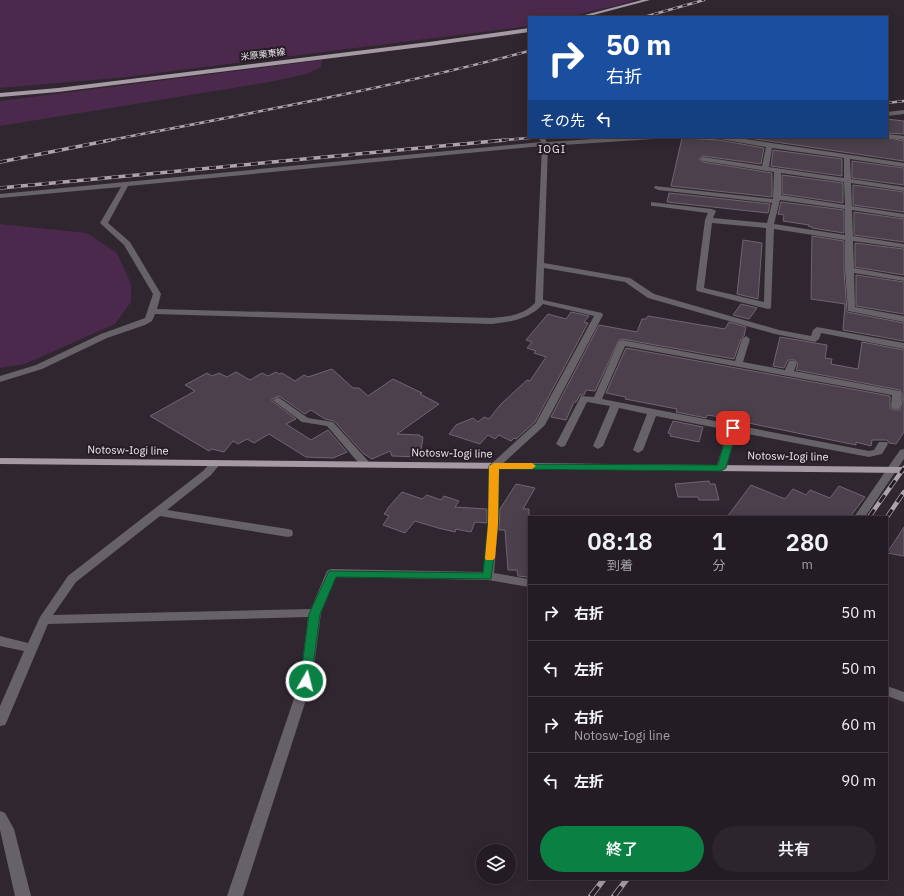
<!DOCTYPE html>
<html lang="ja">
<head>
<meta charset="utf-8">
<style>
	:root { --surface:#241c24; --page:#2c252c; --text:#f1f3f6; --muted:#a3a1a6; --line:#413a41; --accent:#0b8043 }
	body { margin:0; font-family:"IBM Plex Sans","Noto Sans JP",sans-serif; background:var(--page); color:var(--text); height:100vh; display:flex; flex-direction:column; font-size:15px; white-space:nowrap }
	* { box-sizing:border-box; margin:0 }
	p { font-size:13px; color:var(--muted) }
	.icon { flex:none; width:22px; height:22px; fill:none; stroke:currentColor; stroke-width:2; stroke-linecap:round; stroke-linejoin:round }
	.map { position:relative; flex:1; overflow:hidden }
	.details { position:absolute; left:528px; top:516px; width:360px; height:364px; display:flex; flex-direction:column; background:var(--surface); border-radius:0px; box-shadow:0 2px 10px #0003,0 0 0 1px var(--line) }
	.details>* { flex:none }
	.banner { position:absolute; left:528px; top:16px; width:360px; height:122px; border-radius:0px; box-shadow:0 2px 10px #0003,0 0 0 1px var(--line); background:#1a4fa0; color:#fff; overflow:hidden }
	.controls { position:absolute; left:476px; top:844px; display:grid; gap:8px }
	.controls a { display:grid; place-items:center; width:40px; height:40px; border-radius:50%; background:var(--surface); box-shadow:0 2px 10px #0003,0 0 0 1px var(--line); font-size:20px }
	.pin { position:absolute; display:grid; place-items:center; width:34px; height:34px; color:#fff; margin:-17px; border-radius:8px; box-shadow:0 2px 6px #0006 }
	.me { position:absolute; width:44px; margin:-22px; rotate:8deg; stroke-linejoin:round; filter:drop-shadow(0 0 3px #0008) }
	.turn { display:flex; align-items:center; gap:14px; height:84px; padding:0 12px; font-size:18px }
	.turn .icon { width:52px; height:52px; stroke-width:2.5 }
	.turn b { display:block; font-size:28px; line-height:34px }
	.then { display:flex; align-items:center; height:38px; padding:0 12px; background:#0003; gap:8px; font-size:15px }
	.eta { display:flex; justify-content:space-evenly; align-items:center; height:68px; text-align:center }
	.eta b { font-size:24px; font-weight:600; line-height:28px }
	.button { display:flex; gap:8px; margin-top:auto; padding:8px 12px }
	.button a { flex:1; height:46px; border-radius:24px; background:var(--accent); color:#fff; font-size:16px; font-weight:600; line-height:46px; text-align:center }
	.button a+a { background:var(--page); color:var(--text) }
	ul { padding:0; list-style:none }
	li { display:flex; align-items:center; gap:12px; height:56px; padding:0 12px; border-top:1px solid var(--line) }
	li div { flex:1 }
	li b { display:block; font-size:15px }
	li em { font-style:normal }
	.map>svg:first-child { display:block }
</style>
</head>
<body>
<div class="map">
<svg width="904" height="896" viewBox="0 0 904 896">
	<rect width="100%" height="100%" fill="#302630"/>
	<path fill="#4b294c" d="M 0,0 L 634,0 L 630,2 L 569,17 L 529,17 L 529,26 L 117,78 L 0,88 Z
		M 322,60 L 321,67 L 306,74 L 270,82 L 0,126 L 0,101 Z
		M 0,224 L 87,233 L 117,253 L 131,284 L 131,302 L 115,324 L 25,364 L 0,368 Z"/>
	<path fill="#4b404b" stroke="#706470" d="M 887,119 L 904,121 L 904,134 L 887,133 Z
		M 742,137 L 884,137 L 904,141 L 904,161 Z
		M 682,138 L 719,140 L 764,148 L 761,164 L 703,156 L 699,159 L 703,162 L 772,173 L 772,197 L 671,186 Z
		M 773,150 L 842,159 L 842,176 L 771,166 Z
		M 852,161 L 904,168 L 904,185 L 852,178 Z
		M 782,175 L 843,183 L 843,203 L 782,194 Z
		M 853,185 L 904,192 L 904,212 L 853,205 Z
		M 669,193 L 770,204 L 768,213 L 667,202 Z
		M 781,202 L 844,210 L 844,233 L 812,228 L 812,227 L 808,226 L 809,225 L 783,221 L 784,215 L 778,214 Z
		M 854,212 L 904,219 L 904,242 L 854,235 Z
		M 812,236 L 844,241 L 844,270 L 847,312 L 904,323 L 904,341 L 843,330 L 845,304 L 811,299 Z
		M 743,240 L 762,243 L 758,299 L 737,294 Z
		M 855,243 L 904,249 L 904,275 L 855,267 Z
		M 856,275 L 904,282 L 904,314 L 856,306 Z
		M 741,304 L 757,308 L 749,319 L 733,315 Z
		M 571,312 L 589,316 L 584,322 L 588,323 L 535,422 L 516,439 L 514,438 L 511,441 L 499,435 L 495,439 L 488,435 L 480,444 L 449,434 L 456,425 L 473,418 L 478,422 L 484,417 L 489,419 L 501,404 L 527,380 L 530,381 L 546,357 L 534,353 L 536,351 L 527,348 L 532,342 L 526,340 L 548,314 L 566,319 Z
		M 648,316 L 725,329 L 729,322 L 746,327 L 744,336 L 741,339 L 734,359 L 622,339 L 619,340 L 595,391 L 586,390 L 584,395 L 580,395 L 576,402 L 574,402 L 566,420 L 551,417 L 599,325 L 637,332 L 642,319 L 646,319 Z
		M 780,337 L 827,345 L 825,358 L 832,359 L 831,364 L 858,369 L 862,342 L 904,350 L 904,432 L 896,444 L 889,443 L 887,440 L 872,440 L 871,446 L 856,442 L 856,445 L 714,416 L 707,415 L 706,418 L 676,412 L 677,409 L 625,399 L 626,397 L 606,393 L 626,348 L 890,396 L 890,408 L 893,410 L 900,410 L 903,397 L 900,390 L 796,370 L 798,364 L 795,360 L 788,360 L 784,368 L 773,366 Z
		M 332,369 L 353,388 L 359,388 L 368,396 L 393,379 L 422,393 L 420,394 L 439,404 L 397,434 L 420,435 L 419,436 L 423,437 L 420,457 L 392,456 L 390,451 L 372,459 L 364,454 L 334,421 L 325,419 L 311,410 L 305,414 L 279,396 L 272,399 L 272,401 L 296,419 L 286,424 L 311,440 L 328,430 L 347,452 L 333,458 L 306,457 L 269,434 L 254,443 L 247,439 L 238,444 L 233,441 L 224,452 L 212,449 L 209,451 L 150,416 L 195,391 L 185,385 L 207,373 L 212,376 L 219,373 L 227,377 L 236,372 L 250,380 L 262,373 L 268,376 L 276,372 L 279,374 L 282,373 L 295,381 L 304,375 L 308,377 Z
		M 673,421 L 703,427 L 699,442 L 670,436 L 671,434 L 668,433 Z
		M 709,481 L 710,484 L 715,484 L 719,500 L 699,500 L 698,497 L 678,497 L 675,484 Z
		M 516,484 L 535,488 L 523,509 L 529,509 L 529,577 L 518,576 L 517,570 L 508,570 L 505,530 L 499,530 L 500,509 Z
		M 751,485 L 785,499 L 793,489 L 806,495 L 810,490 L 830,498 L 839,486 L 865,497 L 850,517 L 727,517 Z
		M 402,492 L 422,499 L 427,495 L 441,500 L 444,496 L 459,501 L 455,507 L 487,509 L 487,523 L 475,522 L 471,532 L 456,529 L 455,532 L 438,528 L 415,521 L 405,533 L 383,525 L 389,516 L 384,514 L 388,509 L 387,509 Z
		M 904,527 L 904,556 L 887,553 Z"/>
	<g fill="none" stroke-linecap="round" stroke-linejoin="round">
		<path fill="#676267" fill-rule="evenodd" d="M 904,110 L 904,114 L 887,116 L 887,112 Z
			M 887,134 L 904,136 L 904,140 L 885,137 L 887,137 Z
			M 538,137 L 544,137 L 547,142 L 624,137 L 657,137 L 654,139 L 548,146 L 544,263 L 630,278 L 654,294 L 779,330 L 811,336 L 813,330 L 817,327 L 904,343 L 904,349 L 821,333 L 819,339 L 815,342 L 775,334 L 648,298 L 625,282 L 544,268 L 543,300 L 602,313 L 603,315 L 545,425 L 499,467 L 498,524 L 494,573 L 529,579 L 529,587 L 488,580 L 336,577 L 321,613 L 312,681 L 243,896 L 227,896 L 300,681 L 308,617 L 48,624 L 7,721 L 5,725 L 0,726 L 0,706 L 24,651 L 0,646 L 0,636 L 28,643 L 40,617 L 68,576 L 203,471 L 212,461 L 216,460 L 221,463 L 211,475 L 167,510 L 288,529 L 292,530 L 293,533 L 292,536 L 288,537 L 160,516 L 76,582 L 53,615 L 311,609 L 326,573 L 328,570 L 332,569 L 483,572 L 488,524 L 489,466 L 536,423 L 594,316 L 543,304 C 530,319 510,322 492,324 L 155,314 L 152,321 L 145,325 L 107,338 L 42,369 L 0,382 L 0,376 L 36,365 L 101,334 L 145,318 L 153,294 L 124,245 L 100,223 L 121,187 L 0,198 L 0,194 L 541,142 ZM 542,146 L 535,303 C 523,315 508,317 492,318 L 157,309 L 161,294 L 130,242 L 108,223 L 128,186 Z
			M 717,137 L 732,137 L 904,163 L 904,167 L 850,159 L 851,179 L 904,187 L 904,191 L 851,183 L 852,206 L 904,214 L 904,218 L 852,210 L 853,236 L 904,244 L 904,248 L 853,241 L 854,268 L 904,277 L 904,281 L 854,273 L 855,307 L 904,316 L 904,322 L 848,311 L 845,270 L 845,240 L 774,229 L 771,308 L 768,309 L 697,291 L 696,289 L 705,220 L 708,213 L 654,206 L 651,206 L 651,202 L 712,209 L 716,211 L 713,218 L 767,223 L 772,203 L 658,190 L 654,188 L 655,186 L 773,199 L 773,197 L 774,172 L 703,161 L 700,159 L 703,157 L 762,166 L 766,147 L 720,139 ZM 772,148 L 844,158 L 844,178 L 769,167 ZM 781,173 L 844,182 L 845,205 L 781,195 ZM 780,200 L 845,209 L 845,235 L 774,224 ZM 712,223 L 766,228 L 764,302 L 704,288 Z
			M 746,336 L 750,339 L 743,362 L 785,370 L 789,361 L 795,361 L 797,363 L 794,371 L 900,391 C 903,395 902,405 899,409 L 893,409 L 891,407 L 892,395 L 625,346 L 602,399 L 869,451 L 874,450 L 879,442 L 887,442 L 888,444 L 882,454 L 869,457 L 737,432 L 726,468 L 721,471 L 716,468 L 728,430 L 656,416 L 643,450 L 638,453 L 633,450 L 647,414 L 619,408 L 603,446 L 598,449 L 593,446 L 610,406 L 587,402 L 565,446 L 561,447 L 556,444 L 581,396 L 594,397 L 619,341 L 622,340 L 735,361 L 742,339 Z
			M 278,397 L 308,418 L 333,422 L 370,463 L 371,465 L 370,467 L 362,467 L 327,426 L 302,422 L 275,402 L 273,400 Z
			M 904,449 L 904,459 L 865,517 L 854,517 L 900,450 Z
			M 887,686 L 904,692 L 904,702 L 887,696 Z
			M 0,811 L 5,813 L 14,829 L 31,896 L 15,896 L 0,830 Z"/>
		<path fill="#a599a4" fill-rule="evenodd" d="M 642,0 L 650,0 L 586,17 L 577,17 Z
			M 529,28 L 529,32 L 429,46 L 58,92 L 0,97 L 0,93 L 58,88 L 429,42 Z
			M 0,458 L 904,467 L 904,473 L 0,464 Z"/>
		<g stroke="#aca4ac" stroke-width="2.5">
			<path id="rail-far3" d="M 644,17 L 704,0
				M 887,103 L 904,101
				M 106,141 C 247,114 389,88 529,51
				M 494,141 L 540,137"/>
		</g>
		<g stroke="#aca4ac" stroke-width="3.5">
			<path id="rail-far2" d="M 0,162 L 111,140
				M 0,188 L 505,140"/>
		</g>
		<g stroke="#aca4ac" stroke-width="4.5">
			<path id="rail-far1" d="M 869,517 L 904,468
				M 887,517 L 904,492"/>
		</g>
		<g stroke="#aca4ac" stroke-width="5.5">
			<path id="rail" d="M 591,896 L 604,879
				M 614,896 L 627,879"/>
		</g>
		<use href="#rail-far3" stroke="#261c26" stroke-width="1.5" stroke-dasharray="5" stroke-linecap="butt"/>
		<use href="#rail-far2" stroke="#261c26" stroke-width="2.5" stroke-dasharray="7" stroke-linecap="butt"/>
		<use href="#rail-far1" stroke="#261c26" stroke-width="3" stroke-dasharray="9" stroke-linecap="butt"/>
		<use href="#rail" stroke="#261c26" stroke-width="4" stroke-dasharray="12" stroke-linecap="butt"/>
	</g>
	<path fill="#0b8043" stroke="#07532c" d="M 733,425 L 737,428 L 726,468 L 721,471 L 499,469 L 498,524 L 491,579 L 336,577 L 320,614 L 311,681 L 310,684 L 306,686 L 302,684 L 300,681 L 309,614 L 329,571 L 483,573 L 488,524 L 489,466 L 491,464 L 718,465 L 728,428 Z"/>
	<path fill="#f59e0b" d="M 494,463 L 532,463 L 536,466 L 532,469 L 499,469 L 498,524 L 495,558 L 493,560 L 486,560 L 485,558 L 488,524 L 489,466 Z"/>
	<g text-anchor="middle" dominant-baseline="central" stroke-width="4" stroke-linejoin="round" paint-order="stroke">
		<g font-size="9" fill="#f0e9ef" stroke="#261c26">
			<text transform="translate(263 54) rotate(-7)">米原栗東線</text>
		</g>
		<g font-size="11" letter-spacing="1" fill="#f0e9ef" stroke="#261c26">
			<text x="552" y="149">IOGI</text>
		</g>
		<g font-size="11" fill="#f0e9ef" stroke="#261c26">
			<text transform="translate(128 450) rotate(1)">Notosw-Iogi line</text>
			<text transform="translate(452 453) rotate(1)">Notosw-Iogi line</text>
			<text transform="translate(788 456) rotate(1)">Notosw-Iogi line</text>
		</g>
	</g>
</svg>
<div class="controls">
<a><svg class="icon" aria-label="layers" viewBox="0 0 24 24"><path d="M12 4l9 5-9 5-9-5zM3 14l9 5 9-5"/></svg></a>
</div>
<div class="pin" style="left:733px;top:428px;background:#d93025"><svg class="icon" aria-label="arrive" viewBox="0 0 24 24"><path d="M6 21V4h12l-3 4 3 4H6"/></svg></div>
<svg class="me" style="left:306px;top:681px" viewBox="-20 -20 40 40"><circle r="17" fill="#0b8043" stroke="#fff" stroke-width="3"/><path d="M0-11L8 9 0 5-8 9z" fill="#fff"/></svg>
<div class="banner">
<div class="turn"><svg class="icon" aria-label="right" viewBox="0 0 24 24"><path d="M7 20v-9h11M14 6l5 5-5 5"/></svg><div><b>50 m</b>右折</div></div>
<div class="then">その先<svg class="icon" aria-label="left" viewBox="0 0 24 24"><path d="M17 20v-9H6M10 6l-5 5 5 5"/></svg></div>
</div>
<section class="details">
<div class="eta">
<div><b>08:18</b><p>到着</p></div>
<div><b>1</b><p>分</p></div>
<div><b>280</b><p>m</p></div>
</div>
<ul>
<li><svg class="icon" aria-label="right" viewBox="0 0 24 24"><path d="M7 20v-9h11M14 6l5 5-5 5"/></svg><div><b>右折</b></div><em>50 m</em></li>
<li><svg class="icon" aria-label="left" viewBox="0 0 24 24"><path d="M17 20v-9H6M10 6l-5 5 5 5"/></svg><div><b>左折</b></div><em>50 m</em></li>
<li><svg class="icon" aria-label="right" viewBox="0 0 24 24"><path d="M7 20v-9h11M14 6l5 5-5 5"/></svg><div><b>右折</b><p>Notosw-Iogi line</p></div><em>60 m</em></li>
<li><svg class="icon" aria-label="left" viewBox="0 0 24 24"><path d="M17 20v-9H6M10 6l-5 5 5 5"/></svg><div><b>左折</b></div><em>90 m</em></li>
</ul>
<div class="button"><a>終了</a><a>共有</a></div>
</section>
</div>
</body>
</html>
